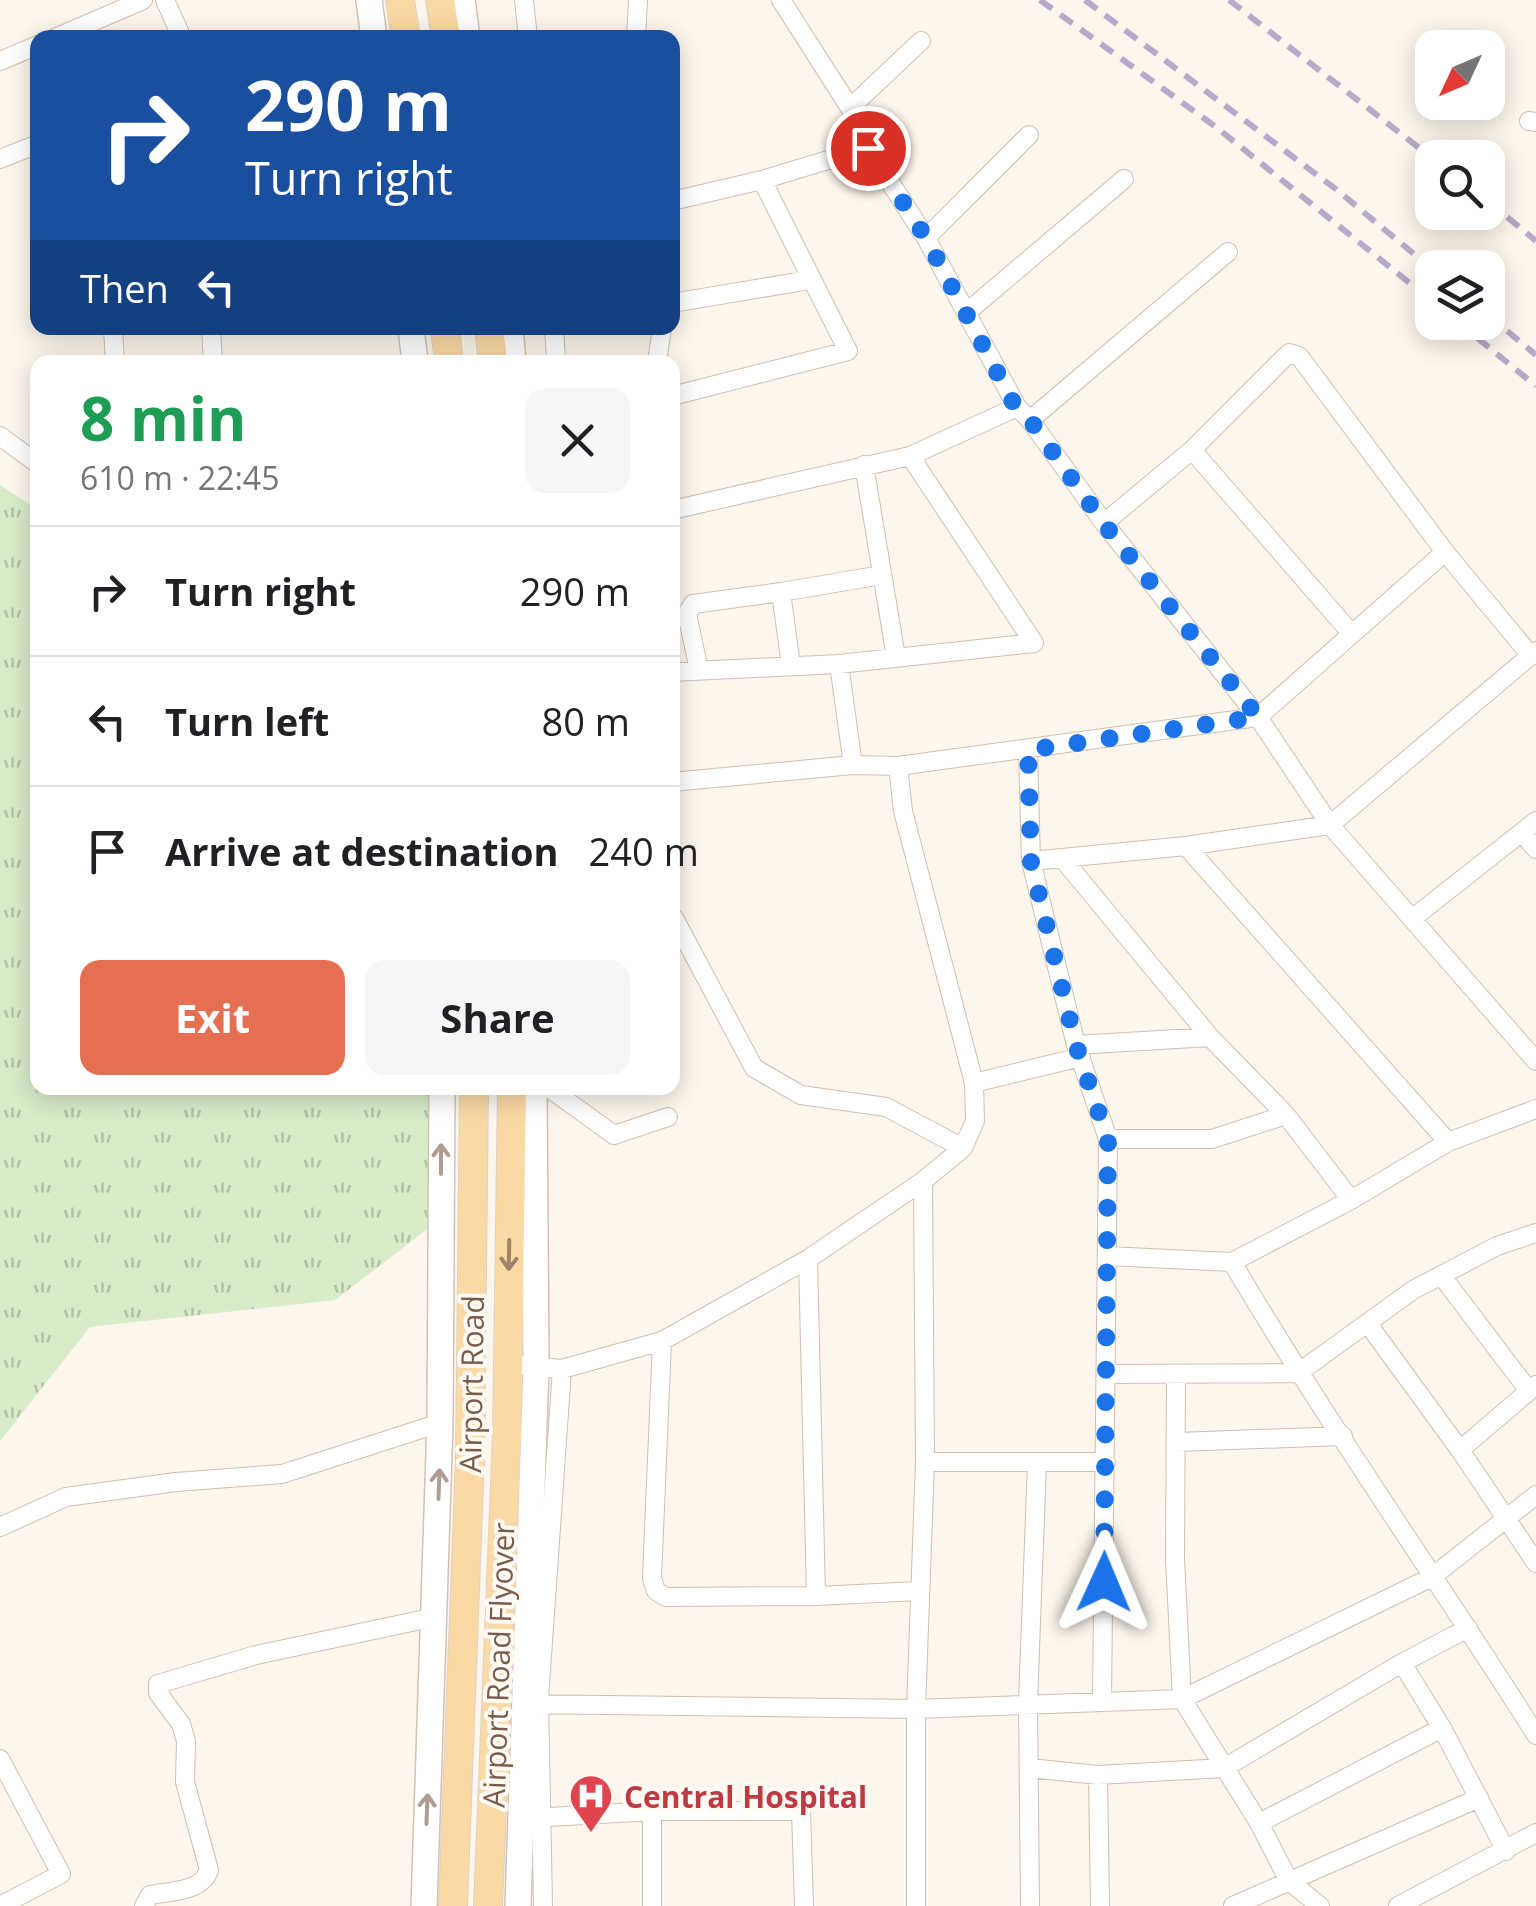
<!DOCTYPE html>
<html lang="en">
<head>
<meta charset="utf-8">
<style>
	:root { --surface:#fff; --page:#f6f6f6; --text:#202124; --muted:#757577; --line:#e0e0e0; --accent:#e76f51 }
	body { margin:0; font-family:"Open Sans",sans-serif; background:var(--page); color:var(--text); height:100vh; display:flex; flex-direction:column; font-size:38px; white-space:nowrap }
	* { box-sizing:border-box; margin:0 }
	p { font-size:32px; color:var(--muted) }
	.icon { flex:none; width:55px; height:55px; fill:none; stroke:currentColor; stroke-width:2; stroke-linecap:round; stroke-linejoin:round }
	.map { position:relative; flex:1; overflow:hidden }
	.panel { position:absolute; left:30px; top:355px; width:650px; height:740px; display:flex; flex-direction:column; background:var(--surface); border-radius:20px; box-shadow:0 5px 25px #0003 }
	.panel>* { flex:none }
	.banner { position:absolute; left:30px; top:30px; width:650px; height:305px; border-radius:20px; box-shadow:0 5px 25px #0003; background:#1a4fa0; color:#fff; overflow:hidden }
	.needle { width:65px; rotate:226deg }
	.controls { position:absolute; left:1415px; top:30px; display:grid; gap:20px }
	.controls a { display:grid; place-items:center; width:90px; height:90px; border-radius:20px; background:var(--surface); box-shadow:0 5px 25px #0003; font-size:50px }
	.pin { position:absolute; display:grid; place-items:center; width:85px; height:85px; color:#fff; margin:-42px; border:5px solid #fff; border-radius:50%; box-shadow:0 2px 10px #0007 }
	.me { position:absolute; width:110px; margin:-55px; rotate:1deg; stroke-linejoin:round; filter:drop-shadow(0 0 8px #0008) }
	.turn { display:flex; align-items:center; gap:35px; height:210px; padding:0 50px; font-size:45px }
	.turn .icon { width:130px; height:130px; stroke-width:2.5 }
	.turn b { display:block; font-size:70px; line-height:85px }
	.then { display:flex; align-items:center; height:95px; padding:0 50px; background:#0003; gap:20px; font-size:38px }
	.round { display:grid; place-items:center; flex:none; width:105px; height:105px; border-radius:20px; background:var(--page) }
	.summary { display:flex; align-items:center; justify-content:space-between; height:170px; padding:0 50px }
	h1 { font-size:60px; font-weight:700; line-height:75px; color:#1e9e55 }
	.button { display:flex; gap:20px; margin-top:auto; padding:20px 50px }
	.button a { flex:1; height:115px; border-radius:20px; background:var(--accent); color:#fff; font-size:40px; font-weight:700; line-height:115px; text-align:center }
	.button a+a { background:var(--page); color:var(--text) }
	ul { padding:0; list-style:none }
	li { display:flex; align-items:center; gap:30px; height:130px; padding:0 50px; border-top:2px solid var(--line) }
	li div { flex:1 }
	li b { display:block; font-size:38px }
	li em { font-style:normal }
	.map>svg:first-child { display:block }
</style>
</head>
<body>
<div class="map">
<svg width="1536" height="1906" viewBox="0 0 1536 1906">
	<defs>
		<pattern id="grass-tufts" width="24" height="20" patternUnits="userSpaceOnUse" patternTransform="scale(2.5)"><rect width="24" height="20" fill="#d8ecc9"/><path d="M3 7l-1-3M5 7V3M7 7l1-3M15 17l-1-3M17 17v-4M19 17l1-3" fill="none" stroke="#b4c2a5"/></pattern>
	</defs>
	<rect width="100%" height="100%" fill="#fdf6ec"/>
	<path fill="url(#grass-tufts)" d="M 0,485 L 37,509 L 38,1088 L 433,1088 L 430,1227 L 335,1300 L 90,1327 L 0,1441 Z"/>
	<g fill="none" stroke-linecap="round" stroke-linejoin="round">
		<g stroke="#d1beb0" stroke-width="20">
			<path id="street" d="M 165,0 L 182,38
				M 524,0 L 528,38
				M 781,0 L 850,108 L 868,148 L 926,238 L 1017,407 L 1030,420 L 1104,523 L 1258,717 L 1330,825 L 1536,1061
				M 55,38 L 143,0
				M 636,38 L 638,0
				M 0,61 L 38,45
				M 850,108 L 921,41
				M 1529,121 L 1536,122
				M 0,159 L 38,144
				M 672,201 L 762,180 L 868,148
				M 926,238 L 1029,135
				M 672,303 L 810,280
				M 966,313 L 1124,179
				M 113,328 L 115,362
				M 211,328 L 213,362
				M 554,328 L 556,359
				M 657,362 L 662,328
				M 672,396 L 848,351 L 762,180
				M 1030,420 L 1228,252
				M 0,436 L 38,464
				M 1192,450 L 1351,633
				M 864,465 L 896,657
				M 672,510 L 910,456 L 1017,407
				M 1104,523 L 1192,450 L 1289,353 L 1299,356 L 1445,552 L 1531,656
				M 781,592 L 882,575
				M 839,664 L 853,765
				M 699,670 L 687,614 L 693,604 L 781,592 L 791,666
				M 672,672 L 839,664 L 1034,643 L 910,456
				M 1028,750 L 1031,861 L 1076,1045 L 1108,1139 L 1102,1701
				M 672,782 L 853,765 L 898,766 L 1258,717 L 1445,552
				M 1522,833 L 1536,849
				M 1186,846 L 1448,1142
				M 1062,858 L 1210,1037 L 1286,1115 L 1351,1200
				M 1031,861 L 1186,846 L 1330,825 L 1536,651
				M 674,918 L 754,1068 L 801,1095 L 886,1107 L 963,1148
				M 1413,918 L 1536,821
				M 1076,1045 L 1210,1037
				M 974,1083 L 1081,1057
				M 549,1088 L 614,1135 L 668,1117
				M 1108,1139 L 1212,1139 L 1286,1115
				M 1108,1256 L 1232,1262 L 1351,1200 L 1448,1142 L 1536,1109
				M 808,1259 L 816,1596
				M 1232,1262 C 1327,1423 1436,1577 1536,1735
				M 1441,1275 L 1529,1391
				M 1368,1324 L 1460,1450 L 1536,1563
				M 662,1341 L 652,1578 L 656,1591 L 666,1597 L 816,1596 L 919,1591
				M 507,1364 L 562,1369 L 662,1341 L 808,1259 L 923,1181 L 963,1148 L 975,1121 L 974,1083 L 903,811 L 898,766
				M 1106,1374 L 1298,1373 L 1413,1290 L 1497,1246 L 1536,1233
				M 1176,1375 L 1175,1559 L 1182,1699 L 1259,1823 L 1289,1881 L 1320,1906
				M 1177,1442 L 1343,1436
				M 1460,1450 L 1536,1385
				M 925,1462 L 1106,1462
				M 0,1527 L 66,1497 L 176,1482 L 282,1474 L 440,1423
				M 1402,1663 L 1442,1728 L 1506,1851
				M 525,1704 L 916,1709 L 1182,1699 L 1432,1577 L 1536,1495
				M 0,1759 L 61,1874 L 0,1906
				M 1029,1768 L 1098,1775 L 1224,1768 L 1402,1663 L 1468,1628
				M 1098,1775 L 1100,1906
				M 532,1818 L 652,1811 L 801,1811 L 804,1906
				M 1259,1823 L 1442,1728
				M 144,1906 L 150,1895 C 170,1891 202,1892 209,1870 L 185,1782 L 186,1741 L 181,1724 L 158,1693 L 158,1684 L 256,1655 L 435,1617
				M 543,1906 L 539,1699 L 562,1369
				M 652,1906 L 652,1811
				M 916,1906 L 916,1709 L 925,1462 L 923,1181
				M 1030,1906 L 1028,1702 L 1037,1463
				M 1233,1906 L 1479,1798
				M 1398,1906 L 1536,1833"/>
		</g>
		<g stroke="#d6c0b0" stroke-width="28">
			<path id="secondary" d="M 369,0 L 374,38
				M 462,0 L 467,38
				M 411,328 L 415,362
				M 510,328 L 513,362
				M 424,1906 L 440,1423 L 442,1088
				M 518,1906 L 536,1366 L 534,1088"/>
		</g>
		<g stroke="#dad1cd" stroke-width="30">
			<path id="primary" d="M 400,0 L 406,38
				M 440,0 L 446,38
				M 445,328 L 449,362
				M 489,328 L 493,362
				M 453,1906 L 470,1458 L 474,1088
				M 488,1906 L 507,1435 L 512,1088"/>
		</g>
		<use href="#street" stroke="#fff" stroke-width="18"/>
		<use href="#secondary" stroke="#fff" stroke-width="25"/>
		<use href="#primary" stroke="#fbd9a5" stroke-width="28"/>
		<path stroke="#b9a8c9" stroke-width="6" stroke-dasharray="15 10" stroke-linecap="butt" d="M 1040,0 L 1216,127 L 1432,301
			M 1085,0 L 1337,190 L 1432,269
			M 1229,0 L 1432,158
			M 1488,201 L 1536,241
			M 1488,315 L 1536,355
			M 1458,322 L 1536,386"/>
	</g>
	<defs><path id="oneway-shaft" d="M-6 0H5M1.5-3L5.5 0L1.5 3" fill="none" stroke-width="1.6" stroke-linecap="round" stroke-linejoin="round" transform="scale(2.5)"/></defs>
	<g stroke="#af9d94">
		<use href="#oneway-shaft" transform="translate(441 1159) rotate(-90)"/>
		<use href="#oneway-shaft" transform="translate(439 1484) rotate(-88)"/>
		<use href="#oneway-shaft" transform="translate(427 1809) rotate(-88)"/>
	</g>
	<use stroke="#a18267" href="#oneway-shaft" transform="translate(509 1255) rotate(91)"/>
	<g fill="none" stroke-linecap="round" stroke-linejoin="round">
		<path stroke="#1a73e8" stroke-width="18" stroke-dasharray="0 32.4" d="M 868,148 L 926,238 L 1016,408 L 1030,420 L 1104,524 L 1258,717 L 1028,750 L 1031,862 L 1076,1045 L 1108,1140 L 1104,1582"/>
	</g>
	<defs>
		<g id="hospital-pin" transform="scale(2.25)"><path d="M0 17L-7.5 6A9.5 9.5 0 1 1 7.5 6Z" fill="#e0444e" stroke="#fffaf3"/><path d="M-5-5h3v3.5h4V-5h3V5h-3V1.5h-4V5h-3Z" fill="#fff"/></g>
	</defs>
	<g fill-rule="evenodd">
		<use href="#hospital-pin" x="591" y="1796"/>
	</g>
	<g text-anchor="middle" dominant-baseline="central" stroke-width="8" stroke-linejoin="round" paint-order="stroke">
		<g font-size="30" fill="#7a5c4d" stroke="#fffaf3">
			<text transform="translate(471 1384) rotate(-89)">Airport Road</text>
			<text transform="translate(498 1665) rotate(-88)">Airport Road Flyover</text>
		</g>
		<g font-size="30" font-weight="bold" fill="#be3a42" stroke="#fffaf3" text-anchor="start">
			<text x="624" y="1796">Central Hospital</text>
		</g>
	</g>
</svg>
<div class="controls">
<a><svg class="needle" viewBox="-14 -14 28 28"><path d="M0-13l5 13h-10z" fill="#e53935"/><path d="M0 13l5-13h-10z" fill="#757577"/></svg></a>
<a><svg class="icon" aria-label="search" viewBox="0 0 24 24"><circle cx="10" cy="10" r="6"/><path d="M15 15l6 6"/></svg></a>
<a><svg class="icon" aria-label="layers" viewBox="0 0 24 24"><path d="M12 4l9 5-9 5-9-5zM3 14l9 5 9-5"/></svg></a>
</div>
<div class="pin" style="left:868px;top:148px;background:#d93025"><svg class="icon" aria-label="arrive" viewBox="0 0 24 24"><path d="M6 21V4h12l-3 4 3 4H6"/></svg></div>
<svg class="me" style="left:1104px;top:1582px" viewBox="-20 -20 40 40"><path d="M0-17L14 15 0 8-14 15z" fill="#1a73e8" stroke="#fff" stroke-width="4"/></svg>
<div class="banner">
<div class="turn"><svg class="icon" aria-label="right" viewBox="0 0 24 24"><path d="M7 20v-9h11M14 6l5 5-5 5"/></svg><div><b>290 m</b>Turn right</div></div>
<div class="then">Then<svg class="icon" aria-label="left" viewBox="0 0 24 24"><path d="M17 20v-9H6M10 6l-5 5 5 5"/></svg></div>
</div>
<section class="panel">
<div class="summary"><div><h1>8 min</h1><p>610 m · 22:45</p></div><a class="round"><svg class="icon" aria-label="close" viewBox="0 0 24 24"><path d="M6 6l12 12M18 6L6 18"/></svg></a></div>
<ul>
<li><svg class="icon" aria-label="right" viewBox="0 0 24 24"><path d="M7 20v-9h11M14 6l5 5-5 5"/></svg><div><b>Turn right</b></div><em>290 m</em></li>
<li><svg class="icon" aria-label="left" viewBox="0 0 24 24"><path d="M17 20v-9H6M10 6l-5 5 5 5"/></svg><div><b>Turn left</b></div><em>80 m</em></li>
<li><svg class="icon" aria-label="arrive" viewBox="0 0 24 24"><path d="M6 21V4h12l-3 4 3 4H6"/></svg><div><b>Arrive at destination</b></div><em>240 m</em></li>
</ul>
<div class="button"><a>Exit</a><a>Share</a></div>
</section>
</div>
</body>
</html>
